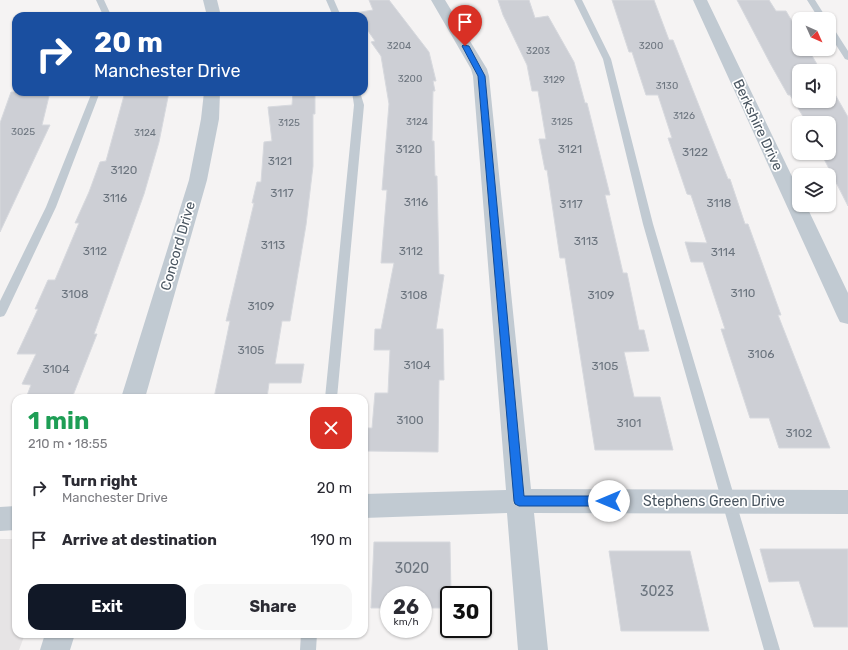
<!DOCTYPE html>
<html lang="en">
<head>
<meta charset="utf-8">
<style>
	:root { --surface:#fff; --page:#f7f7f7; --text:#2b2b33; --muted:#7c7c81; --accent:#111827 }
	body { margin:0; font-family:Rubik,sans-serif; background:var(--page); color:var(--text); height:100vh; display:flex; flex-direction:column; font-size:15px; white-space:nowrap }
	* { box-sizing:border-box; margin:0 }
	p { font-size:13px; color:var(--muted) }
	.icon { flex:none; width:22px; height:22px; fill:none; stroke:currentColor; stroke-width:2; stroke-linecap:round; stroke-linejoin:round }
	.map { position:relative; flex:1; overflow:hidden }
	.sheet { position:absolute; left:12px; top:394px; width:356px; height:244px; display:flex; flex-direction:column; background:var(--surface); border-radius:12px; box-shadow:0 1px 3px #0004 }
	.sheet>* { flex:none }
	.banner { position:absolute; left:12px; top:12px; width:356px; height:84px; border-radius:12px; box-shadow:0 1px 3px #0004; background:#1a4fa0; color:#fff; overflow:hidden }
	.needle { width:26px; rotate:135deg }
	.tools { position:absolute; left:792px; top:12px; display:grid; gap:8px }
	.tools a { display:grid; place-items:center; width:44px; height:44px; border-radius:8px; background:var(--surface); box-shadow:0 1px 3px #0004; font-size:20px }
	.speed { position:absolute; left:380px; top:586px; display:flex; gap:8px; font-size:20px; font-weight:700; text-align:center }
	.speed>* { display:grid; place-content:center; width:52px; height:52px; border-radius:50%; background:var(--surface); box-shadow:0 1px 3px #0004; line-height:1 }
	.speed small { font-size:10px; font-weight:400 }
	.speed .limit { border:2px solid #111; border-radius:6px; background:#fff; color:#111 }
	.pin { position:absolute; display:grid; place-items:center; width:34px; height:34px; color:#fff; margin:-41px -17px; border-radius:50% 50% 50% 0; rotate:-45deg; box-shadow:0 0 4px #0007 }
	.pin .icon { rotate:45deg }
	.me { position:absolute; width:44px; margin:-22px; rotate:270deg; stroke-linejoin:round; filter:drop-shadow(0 0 3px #0008) }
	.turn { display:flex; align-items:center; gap:14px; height:84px; padding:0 16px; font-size:18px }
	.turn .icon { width:52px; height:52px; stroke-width:2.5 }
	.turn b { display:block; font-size:28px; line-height:34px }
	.round { display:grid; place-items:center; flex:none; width:42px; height:42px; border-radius:12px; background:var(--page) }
	.headline { display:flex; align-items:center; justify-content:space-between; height:68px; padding:0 16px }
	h1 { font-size:24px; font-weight:700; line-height:30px; color:#1e9e55 }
	.cta { display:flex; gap:8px; margin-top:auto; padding:8px 16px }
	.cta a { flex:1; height:46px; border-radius:12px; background:var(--accent); color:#fff; font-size:16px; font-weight:700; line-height:46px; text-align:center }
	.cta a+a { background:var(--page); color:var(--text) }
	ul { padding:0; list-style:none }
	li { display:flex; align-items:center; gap:12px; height:52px; padding:0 16px }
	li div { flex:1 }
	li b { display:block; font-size:15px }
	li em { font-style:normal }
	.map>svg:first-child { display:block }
</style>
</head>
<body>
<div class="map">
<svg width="848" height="650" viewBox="0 0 848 650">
	<rect width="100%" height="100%" fill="#f5f3f3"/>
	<path fill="#e6e4e5" d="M 0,539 L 16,539 L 16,634 L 25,634 L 19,650 L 0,650 Z"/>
	<path fill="#cdcfd5" stroke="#d7d9de" d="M 369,0 L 389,0 L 429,52 L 436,81 L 433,81 L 435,91 L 433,91 L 432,141 L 434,141 L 435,176 L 437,176 L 439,274 L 444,275 L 436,329 L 443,329 L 444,380 L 439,380 L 438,452 L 367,451 L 368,428 L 372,428 L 375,393 L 388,393 L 390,350 L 374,350 L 375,329 L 381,329 L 394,263 L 381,263 L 387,190 L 382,190 L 389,104 L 381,56 L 371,42 L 375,41 L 364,25 L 364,16 L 357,16 L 355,13 L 373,10 Z
		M 498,0 L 529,0 L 535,18 L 548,16 L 574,62 L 585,103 L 587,103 L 610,195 L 605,195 L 623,273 L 627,273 L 639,330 L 644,330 L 649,351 L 624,352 L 634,397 L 660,397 L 673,450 L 595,450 L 565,258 L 560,258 L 547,170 L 545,170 L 539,139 L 546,139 L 538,91 L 532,91 L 527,65 L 503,15 Z
		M 612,0 L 654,0 L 669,40 L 673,40 L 728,179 L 730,179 L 745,224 L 748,224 L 781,315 L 778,315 L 830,448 L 779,448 L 769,418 L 750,418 L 721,329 L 725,329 L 703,262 L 691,262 L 685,242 L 707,243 L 691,195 L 687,194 L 668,138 L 672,138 L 658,95 L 646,95 L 632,52 L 629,52 Z
		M 737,0 L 769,0 L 776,11 L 786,11 L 799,33 L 799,49 L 808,49 L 821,71 L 799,71 L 799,101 L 829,101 L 829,84 L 848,117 L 848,206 L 821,153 L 829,153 L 829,123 L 807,123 L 790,95 L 788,95 L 770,63 Z
		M 11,92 L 50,92 L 42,125 L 50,125 L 0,232 L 0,123 Z
		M 125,92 L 169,92 L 159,142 L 144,194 L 94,334 L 97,334 L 72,398 L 26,398 L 31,385 L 22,384 L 36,354 L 17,354 L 38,309 L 35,309 L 48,280 L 55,280 L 79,223 L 75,223 L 89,192 L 100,162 L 106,161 Z
		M 293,92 L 315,92 L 315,114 L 313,114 L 313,166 L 306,225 L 290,321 L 282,321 L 275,364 L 304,364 L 301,383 L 269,383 L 267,398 L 214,398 L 230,321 L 226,321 L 254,203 L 252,203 L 257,182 L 261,182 L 264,142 L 272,141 L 268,107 L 292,105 Z
		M 374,542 L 450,542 L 451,595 L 449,595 L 449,608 L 423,608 L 423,595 L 389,595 L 389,608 L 371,608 Z
		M 760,549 L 848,549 L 848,627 L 814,627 L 799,581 L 769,582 Z
		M 609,551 L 690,551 L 709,631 L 621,631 Z"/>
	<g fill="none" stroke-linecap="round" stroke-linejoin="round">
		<path fill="#c1cad2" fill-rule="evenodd" d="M 96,0 L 104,0 L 110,13 L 109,16 L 101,16 L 102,13 Z
			M 326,0 L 334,0 L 341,16 L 333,16 Z
			M 574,0 L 582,0 L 611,59 L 653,224 L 780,650 L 764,650 L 643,224 L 603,59 Z
			M 807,0 L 815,0 L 827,19 L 819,19 Z
			M 829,26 L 832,26 L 848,51 L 848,60 L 845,59 L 829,34 Z
			M 92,92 L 100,92 L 56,207 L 6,313 L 4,316 L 0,317 L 0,301 L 46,207 Z
			M 352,92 L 360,92 L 364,105 L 337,398 L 325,398 L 354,105 Z
			M 301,634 L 317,634 L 316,650 L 300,650 Z"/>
		<path fill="#c1cad2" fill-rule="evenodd" d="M 203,0 L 217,0 L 221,16 L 207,16 Z
			M 431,0 L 445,0 L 487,69 L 489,76 L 531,489 L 848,490 L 848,514 L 534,513 L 548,650 L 518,650 L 507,513 L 364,518 L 364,494 L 506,490 L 473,76 L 471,69 Z
			M 693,0 L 707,0 L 799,191 L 799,205 L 806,205 L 848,293 L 848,324 L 840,322 L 837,316 Z
			M 204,92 L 220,92 L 219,119 L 207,180 L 145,398 L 121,398 L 189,180 L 201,119 Z
			M 16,506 L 16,530 L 0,531 L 0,507 Z
			M 45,634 L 75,634 L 70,650 L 40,650 Z"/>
	</g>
	<path fill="#1a73e8" stroke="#114b97" d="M 463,45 L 469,46 L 485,76 L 524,496 L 609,496 L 613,498 L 615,501 L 613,504 L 609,506 L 519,506 L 515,504 L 514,501 L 478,76 L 462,46 Z"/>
	<g text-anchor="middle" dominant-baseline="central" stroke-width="3.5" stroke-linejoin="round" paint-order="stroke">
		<g font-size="10" fill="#6b747e">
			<text x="399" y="46">3204</text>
			<text x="651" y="46">3200</text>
			<text x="538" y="51">3203</text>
			<text x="410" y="79">3200</text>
			<text x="554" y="80">3129</text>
			<text x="667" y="86">3130</text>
			<text x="684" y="116">3126</text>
			<text x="417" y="122">3124</text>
			<text x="562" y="122">3125</text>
			<text x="289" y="123">3125</text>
			<text x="23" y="132">3025</text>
			<text x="145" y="133">3124</text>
		</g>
		<g font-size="12" fill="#6b747e">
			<text x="409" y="149">3120</text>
			<text x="570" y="149">3121</text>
			<text x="695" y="152">3122</text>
			<text x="280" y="161">3121</text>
			<text x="124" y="170">3120</text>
			<text x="282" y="193">3117</text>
			<text x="115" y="198">3116</text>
			<text x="416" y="202">3116</text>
			<text x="719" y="203">3118</text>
			<text x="571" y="204">3117</text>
			<text x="586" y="241">3113</text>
			<text x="273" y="245">3113</text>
			<text x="95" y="251">3112</text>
			<text x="411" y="251">3112</text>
			<text x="723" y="252">3114</text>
			<text x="743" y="293">3110</text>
			<text x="75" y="294">3108</text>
			<text x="414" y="295">3108</text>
			<text x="601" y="295">3109</text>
			<text x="261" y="306">3109</text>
			<text x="251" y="350">3105</text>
			<text x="761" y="354">3106</text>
			<text x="417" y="365">3104</text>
			<text x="605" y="366">3105</text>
			<text x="56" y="369">3104</text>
			<text x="410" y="420">3100</text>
			<text x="629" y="423">3101</text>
			<text x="799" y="433">3102</text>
		</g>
		<g font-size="14" fill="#4a5661" stroke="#fff">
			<text transform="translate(758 125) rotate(65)">Berkshire Drive</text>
			<text transform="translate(178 246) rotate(-74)">Concord Drive</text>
			<text x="714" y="501">Stephens Green Drive</text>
		</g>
		<g font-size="14" fill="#6b747e">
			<text x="412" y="568">3020</text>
			<text x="657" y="591">3023</text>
		</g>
	</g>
</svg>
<div class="tools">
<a><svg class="needle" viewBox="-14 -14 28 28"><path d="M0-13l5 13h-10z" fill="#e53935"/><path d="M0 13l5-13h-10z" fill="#7c7c81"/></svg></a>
<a><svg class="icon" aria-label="sound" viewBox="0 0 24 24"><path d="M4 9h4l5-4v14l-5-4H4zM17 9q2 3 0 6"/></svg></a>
<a><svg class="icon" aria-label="search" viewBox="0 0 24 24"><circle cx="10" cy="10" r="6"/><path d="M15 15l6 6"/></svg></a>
<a><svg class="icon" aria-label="layers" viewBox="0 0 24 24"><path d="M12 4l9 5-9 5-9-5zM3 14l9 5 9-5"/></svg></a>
</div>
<div class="speed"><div>26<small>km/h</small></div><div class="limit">30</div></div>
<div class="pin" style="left:465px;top:46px;background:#d93025"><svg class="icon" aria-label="arrive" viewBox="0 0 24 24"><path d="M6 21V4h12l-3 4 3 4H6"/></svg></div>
<svg class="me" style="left:609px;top:501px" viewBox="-20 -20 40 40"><circle r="19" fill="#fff"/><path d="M0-13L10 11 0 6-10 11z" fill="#1a73e8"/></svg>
<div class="banner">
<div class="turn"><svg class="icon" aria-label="right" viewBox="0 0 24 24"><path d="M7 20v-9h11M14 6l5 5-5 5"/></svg><div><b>20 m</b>Manchester Drive</div></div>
</div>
<section class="sheet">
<div class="headline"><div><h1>1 min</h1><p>210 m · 18:55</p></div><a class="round" style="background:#d93025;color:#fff"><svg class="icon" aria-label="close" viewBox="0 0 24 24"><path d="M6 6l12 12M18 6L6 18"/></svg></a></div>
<ul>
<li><svg class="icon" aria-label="right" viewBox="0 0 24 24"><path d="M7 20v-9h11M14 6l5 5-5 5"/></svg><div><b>Turn right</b><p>Manchester Drive</p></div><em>20 m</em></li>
<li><svg class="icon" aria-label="arrive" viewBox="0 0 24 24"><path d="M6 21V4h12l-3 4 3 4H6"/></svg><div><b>Arrive at destination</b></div><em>190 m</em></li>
</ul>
<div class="cta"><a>Exit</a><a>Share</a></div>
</section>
</div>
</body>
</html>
